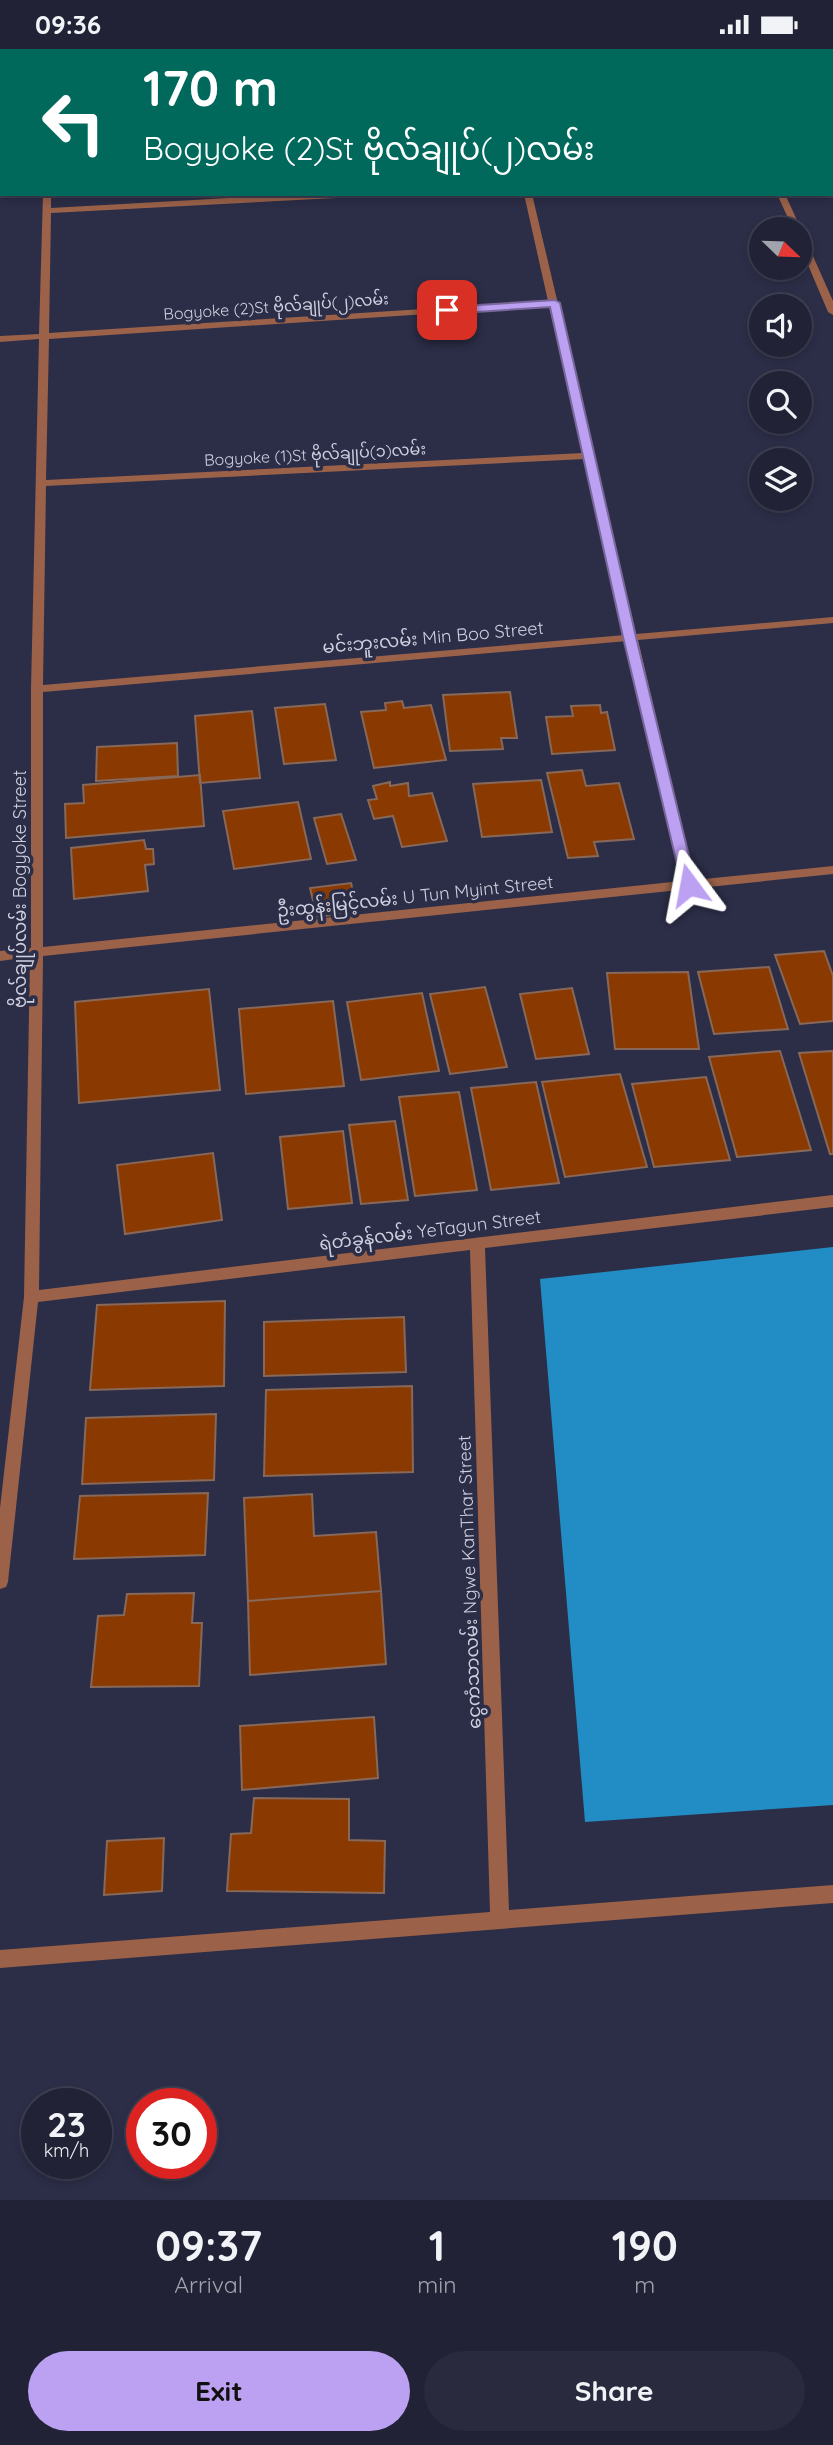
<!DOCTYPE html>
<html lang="en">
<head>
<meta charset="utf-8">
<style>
	:root { --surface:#212236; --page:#292a3e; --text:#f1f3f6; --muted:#a2a4ad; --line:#3e3f51; --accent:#bca0f2 }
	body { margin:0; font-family:Quicksand,"Noto Sans Myanmar",sans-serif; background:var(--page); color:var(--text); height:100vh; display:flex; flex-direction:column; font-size:26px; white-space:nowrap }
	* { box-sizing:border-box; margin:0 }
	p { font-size:23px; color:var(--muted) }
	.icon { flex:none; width:38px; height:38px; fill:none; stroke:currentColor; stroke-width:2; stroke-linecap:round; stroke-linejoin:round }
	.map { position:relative; height:2151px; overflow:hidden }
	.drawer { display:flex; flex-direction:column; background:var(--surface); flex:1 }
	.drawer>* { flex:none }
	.banner { position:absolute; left:0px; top:0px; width:833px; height:147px; box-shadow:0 4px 10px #0003,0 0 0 2px var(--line); background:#00695c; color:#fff; overflow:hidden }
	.needle { width:46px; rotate:113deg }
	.buttons { position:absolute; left:749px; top:168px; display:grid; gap:14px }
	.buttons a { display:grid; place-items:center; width:63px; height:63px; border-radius:50%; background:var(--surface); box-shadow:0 4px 10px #0003,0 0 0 2px var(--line); font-size:35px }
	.speed { position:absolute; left:21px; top:2039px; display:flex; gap:14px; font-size:35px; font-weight:700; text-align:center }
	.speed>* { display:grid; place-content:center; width:91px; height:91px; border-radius:50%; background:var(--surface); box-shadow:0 4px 10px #0003,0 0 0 2px var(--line); line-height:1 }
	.speed small { font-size:18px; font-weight:400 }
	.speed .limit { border:10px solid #d22; background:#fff; color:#111 }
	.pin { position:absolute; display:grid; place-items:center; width:60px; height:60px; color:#fff; margin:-30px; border-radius:14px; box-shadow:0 4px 10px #0006 }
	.me { position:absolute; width:77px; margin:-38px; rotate:347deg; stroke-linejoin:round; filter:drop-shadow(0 0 5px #0008) }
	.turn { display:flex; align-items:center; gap:24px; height:147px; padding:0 28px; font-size:32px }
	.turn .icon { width:91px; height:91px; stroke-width:2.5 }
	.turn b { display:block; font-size:49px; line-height:60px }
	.eta { display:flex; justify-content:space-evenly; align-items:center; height:119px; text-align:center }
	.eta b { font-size:42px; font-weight:700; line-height:49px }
	.primary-button { display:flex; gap:14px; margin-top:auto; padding:14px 28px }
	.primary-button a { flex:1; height:80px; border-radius:42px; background:var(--accent); color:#111; font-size:28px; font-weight:700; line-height:80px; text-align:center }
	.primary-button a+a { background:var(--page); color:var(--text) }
	.status { display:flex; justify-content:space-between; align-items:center; height:49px; padding:0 35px; background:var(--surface); direction:ltr }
	.status svg { height:19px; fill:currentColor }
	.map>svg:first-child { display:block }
</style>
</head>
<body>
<div class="status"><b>09:36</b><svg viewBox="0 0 49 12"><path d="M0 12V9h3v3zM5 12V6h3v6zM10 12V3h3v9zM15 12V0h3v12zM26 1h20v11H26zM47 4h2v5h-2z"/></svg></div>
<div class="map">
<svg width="833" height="2151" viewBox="0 0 833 2151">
	<rect width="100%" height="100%" fill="#2c2e48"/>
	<path fill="#218dc4" d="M 833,1198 L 833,1756 L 585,1773 L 540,1230 Z"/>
	<path fill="#8a3a00" stroke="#876859" stroke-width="2" d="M 510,643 L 517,689 L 501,689 L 503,700 L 450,702 L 443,646 Z
		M 402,652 L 404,659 L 431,656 L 446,711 L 374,719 L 361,663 L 386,661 L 385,654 Z
		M 325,655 L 336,711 L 284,715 L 275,659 Z
		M 600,656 L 601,664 L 607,663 L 615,701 L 552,705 L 546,668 L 573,667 L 571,657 Z
		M 252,662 L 260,729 L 200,734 L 195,667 Z
		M 177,694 L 178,727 L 96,732 L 97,698 Z
		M 582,721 L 586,737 L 619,734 L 634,790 L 594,793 L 598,807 L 568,809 L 547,724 Z
		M 200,726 L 204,777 L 66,789 L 65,755 L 84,754 L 83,736 Z
		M 541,731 L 552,783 L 482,788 L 473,735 Z
		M 390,733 L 390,737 L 408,734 L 409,747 L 432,744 L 447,792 L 402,798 L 393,767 L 374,770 L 368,751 L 377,750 L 373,737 Z
		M 298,753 L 311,810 L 234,820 L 223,762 Z
		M 341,765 L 356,811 L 327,815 L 314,769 Z
		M 144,791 L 146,800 L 153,800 L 154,815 L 145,816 L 148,842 L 74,850 L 71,799 Z
		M 351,834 L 358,863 L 317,868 L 310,839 Z
		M 824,902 L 833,927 L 833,972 L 800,975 L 775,906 Z
		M 769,918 L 788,980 L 714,985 L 698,923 Z
		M 688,923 L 699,1000 L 615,1000 L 607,924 Z
		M 485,938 L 507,1018 L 450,1025 L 430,945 Z
		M 572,939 L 589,1005 L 536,1010 L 520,945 Z
		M 209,940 L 220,1041 L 79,1054 L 75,953 Z
		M 422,944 L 439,1022 L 361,1031 L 347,953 Z
		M 333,952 L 344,1037 L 246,1045 L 239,960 Z
		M 780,1002 L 811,1101 L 737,1108 L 709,1008 Z
		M 833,1002 L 833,1105 L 830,1105 L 799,1004 Z
		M 620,1025 L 647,1118 L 565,1128 L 542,1033 Z
		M 706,1028 L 730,1111 L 654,1118 L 632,1035 Z
		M 536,1033 L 559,1134 L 491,1141 L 471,1039 Z
		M 459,1043 L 477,1141 L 415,1147 L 399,1048 Z
		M 395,1072 L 408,1151 L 361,1155 L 349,1076 Z
		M 343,1082 L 352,1154 L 288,1160 L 280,1088 Z
		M 213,1104 L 222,1171 L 125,1185 L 117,1116 Z
		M 225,1252 L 224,1337 L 90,1341 L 97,1256 Z
		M 404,1268 L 406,1323 L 264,1327 L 264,1273 Z
		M 412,1337 L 413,1423 L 264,1427 L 266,1341 Z
		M 216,1365 L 214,1431 L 82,1435 L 86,1369 Z
		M 208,1444 L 205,1506 L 74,1510 L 80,1447 Z
		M 312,1445 L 314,1487 L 376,1483 L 381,1542 L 248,1552 L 244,1449 Z
		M 381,1542 L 386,1615 L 250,1626 L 248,1552 Z
		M 194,1544 L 192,1574 L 202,1574 L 199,1637 L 91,1638 L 98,1567 L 124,1566 L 127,1545 Z
		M 374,1668 L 378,1729 L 242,1741 L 240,1677 Z
		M 254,1749 L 349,1750 L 349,1791 L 385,1792 L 384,1844 L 227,1842 L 231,1785 L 251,1784 Z
		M 164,1789 L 162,1842 L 104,1846 L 107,1792 Z"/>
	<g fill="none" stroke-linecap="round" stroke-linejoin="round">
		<path fill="#9b6249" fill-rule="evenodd" d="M 47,0 L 55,0 L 55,2 L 47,2 Z
			M 473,0 L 481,0 L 481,2 L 473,2 Z
			M 831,12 L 833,12 L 833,16 L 831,16 Z
			M 0,47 L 2,47 L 2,51 L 0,51 Z
			M 831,118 L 833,118 L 833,124 L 831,124 Z
			M 43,145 L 51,145 L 51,159 L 303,145 L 359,145 L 355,148 L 51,164 L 49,284 L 548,252 L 524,145 L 532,145 L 636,585 L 833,568 L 833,574 L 638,591 L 694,831 L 833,817 L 833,825 L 43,907 L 39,1241 L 833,1146 L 833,1158 L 485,1199 L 509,1861 L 833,1836 L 833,1854 L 0,1919 L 0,1901 L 490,1863 L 470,1201 L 38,1253 L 8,1533 L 6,1538 L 0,1540 L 0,1459 L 24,1248 L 30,908 L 0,912 L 0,902 L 31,899 L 31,640 L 39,290 L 0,293 L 0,287 L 39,285 ZM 549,257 L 583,404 L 46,431 L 49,290 ZM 585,410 L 625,586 L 43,636 L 46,437 ZM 627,592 L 682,832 L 43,898 L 43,643 Z
			M 777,145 L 785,145 L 801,180 L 800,182 L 793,180 Z
			M 800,184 L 804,187 L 833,252 L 833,266 L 828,263 L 800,197 Z"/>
	</g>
	<path fill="#bca0f2" stroke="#7a689d" stroke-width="2" d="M 555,251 L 560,254 L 636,588 L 696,836 L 689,841 L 682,836 L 623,588 L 550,258 L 447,265 L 442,261 L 447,258 Z"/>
	<g text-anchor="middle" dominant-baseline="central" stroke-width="7" stroke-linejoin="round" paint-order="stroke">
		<g font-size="16" fill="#ced0e0" stroke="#2c2e48">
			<text transform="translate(276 257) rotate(-4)">Bogyoke (2)St ဗိုလ်ချုပ်(၂)လမ်း</text>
			<text transform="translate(315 405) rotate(-3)">Bogyoke (1)St ဗိုလ်ချုပ်(၁)လမ်း</text>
		</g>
		<g font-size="18" fill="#ced0e0" stroke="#2c2e48">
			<text transform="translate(433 588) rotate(-5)">မင်းဘူးလမ်း Min Boo Street</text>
			<text transform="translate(19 840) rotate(-90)">ဗိုလ်ချုပ်လမ်း Bogyoke Street</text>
			<text transform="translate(415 847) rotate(-6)">ဦးထွန်းမြင့်လမ်း U Tun Myint Street</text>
			<text transform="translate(430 1181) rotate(-7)">ရဲတံခွန်လမ်း YeTagun Street</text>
			<text transform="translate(469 1533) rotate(-92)">ငွေကံသာလမ်း Ngwe KanThar Street</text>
		</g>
	</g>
</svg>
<div class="buttons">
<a><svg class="needle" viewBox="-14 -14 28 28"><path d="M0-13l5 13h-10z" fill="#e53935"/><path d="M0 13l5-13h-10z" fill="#a2a4ad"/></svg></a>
<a><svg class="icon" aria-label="sound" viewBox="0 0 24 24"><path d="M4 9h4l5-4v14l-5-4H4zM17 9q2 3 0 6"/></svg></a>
<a><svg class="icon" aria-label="search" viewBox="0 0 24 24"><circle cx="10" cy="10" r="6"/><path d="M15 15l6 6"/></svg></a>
<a><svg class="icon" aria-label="layers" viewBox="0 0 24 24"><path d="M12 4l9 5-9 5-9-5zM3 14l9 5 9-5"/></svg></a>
</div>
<div class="speed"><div>23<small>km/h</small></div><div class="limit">30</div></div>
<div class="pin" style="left:447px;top:261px;background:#d93025"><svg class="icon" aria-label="arrive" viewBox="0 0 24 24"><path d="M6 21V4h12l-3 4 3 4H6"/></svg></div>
<svg class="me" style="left:689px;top:836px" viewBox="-20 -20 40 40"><path d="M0-17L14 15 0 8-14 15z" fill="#bca0f2" stroke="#fff" stroke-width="4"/></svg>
<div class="banner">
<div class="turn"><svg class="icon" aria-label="left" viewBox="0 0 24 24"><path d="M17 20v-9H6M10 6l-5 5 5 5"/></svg><div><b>170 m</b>Bogyoke (2)St ဗိုလ်ချုပ်(၂)လမ်း</div></div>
</div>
</div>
<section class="drawer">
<div class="eta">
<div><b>09:37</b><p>Arrival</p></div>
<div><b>1</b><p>min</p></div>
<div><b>190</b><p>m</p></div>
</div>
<div class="primary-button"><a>Exit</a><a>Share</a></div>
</section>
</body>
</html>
